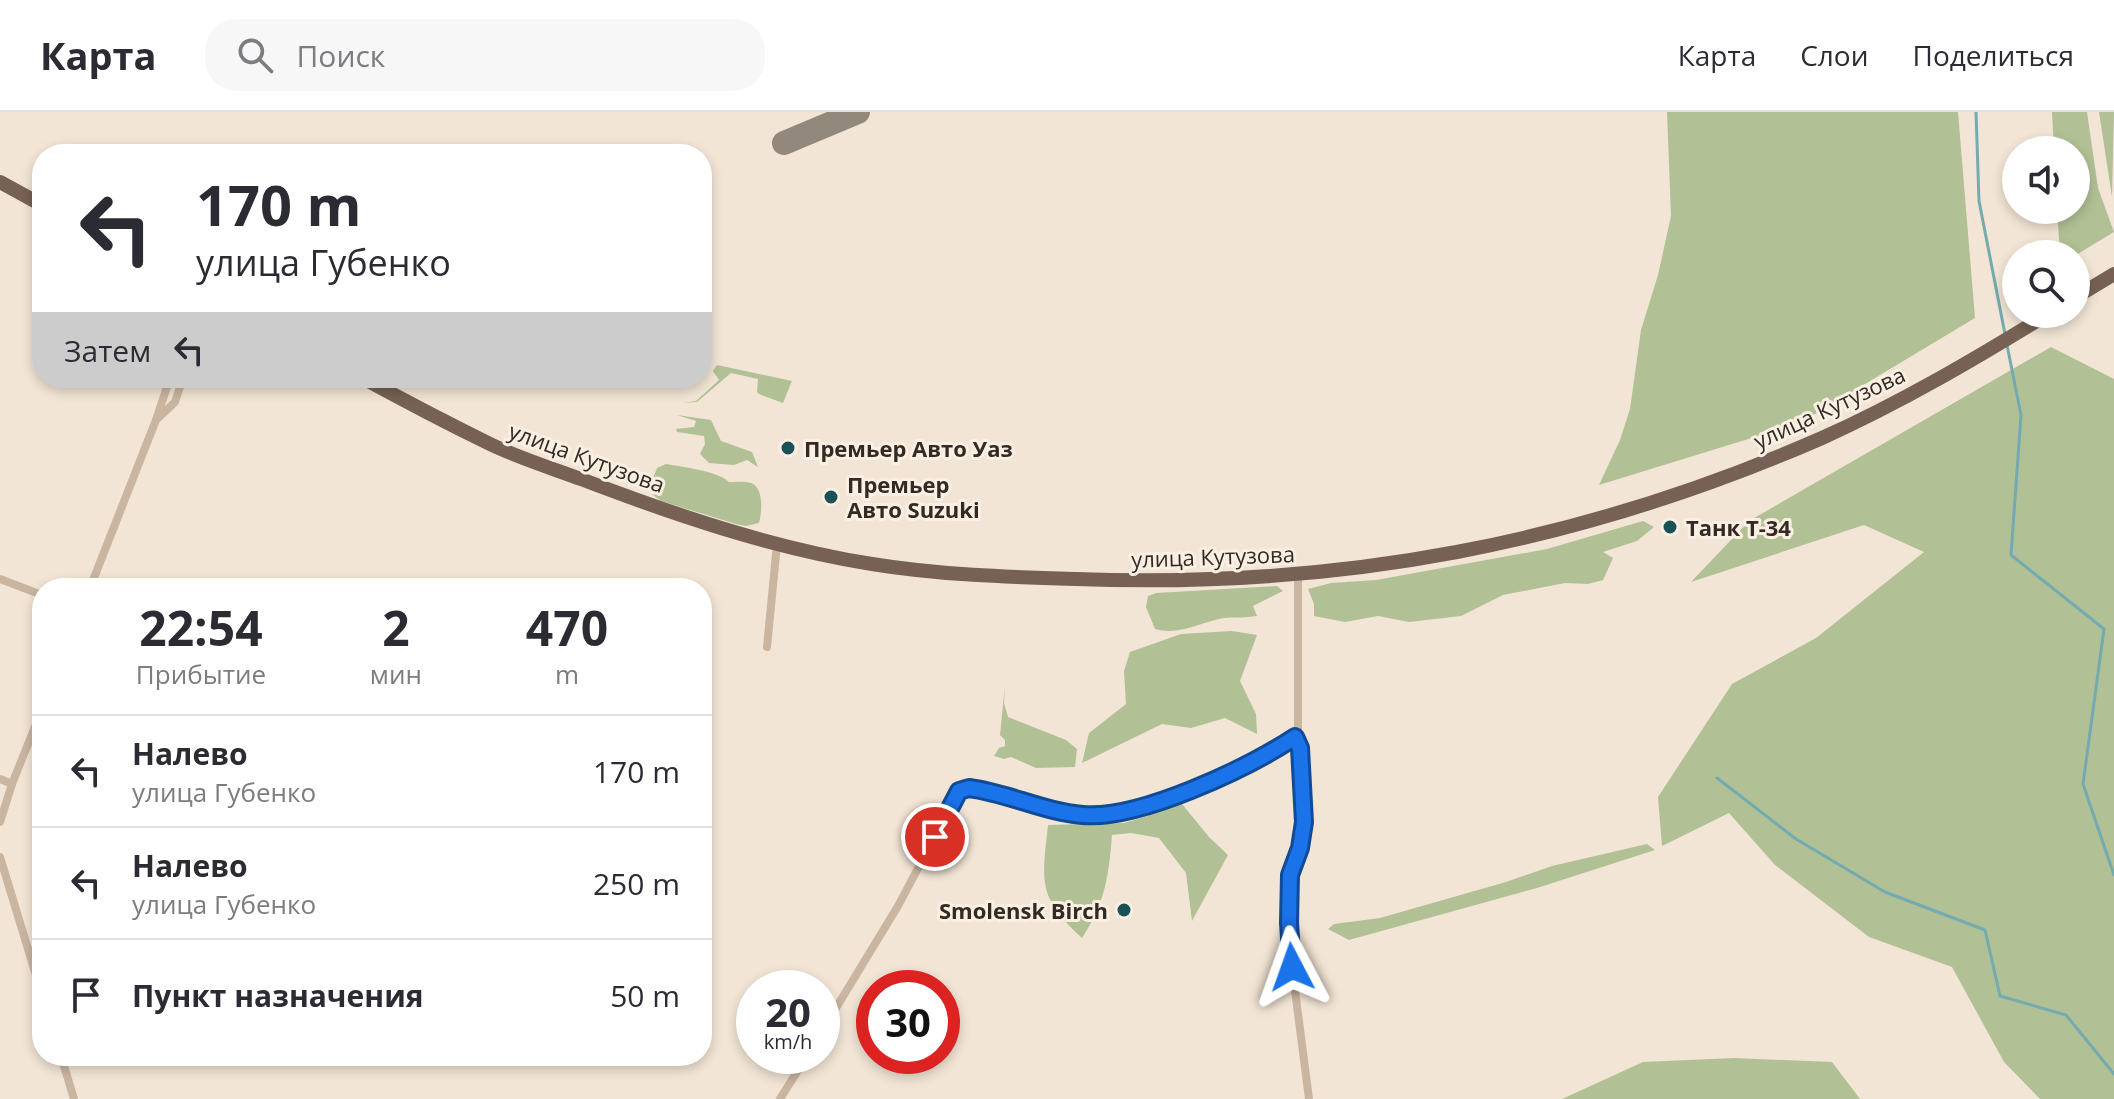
<!DOCTYPE html>
<html lang="ru">
<head>
<meta charset="utf-8">
<style>
	:root { --surface:#fff; --page:#f7f7f7; --text:#2b2b33; --muted:#7c7c81; --line:#e1e1e2 }
	body { margin:0; font-family:"Open Sans",sans-serif; background:var(--page); color:var(--text); height:100vh; display:flex; flex-direction:column; font-size:30px; white-space:nowrap }
	* { box-sizing:border-box; margin:0 }
	p { font-size:26px; color:var(--muted) }
	.icon { flex:none; width:44px; height:44px; fill:none; stroke:currentColor; stroke-width:2; stroke-linecap:round; stroke-linejoin:round }
	.map { position:relative; flex:1; overflow:hidden }
	.sheet { position:absolute; left:32px; top:466px; width:680px; height:488px; display:flex; flex-direction:column; background:var(--surface); border-radius:32px; box-shadow:0 4px 12px #0003 }
	.sheet>* { flex:none }
	.hud { position:absolute; left:32px; top:32px; width:680px; height:244px; border-radius:32px; box-shadow:0 4px 12px #0003; background:#fff; color:var(--text); overflow:hidden }
	.controls { position:absolute; left:2002px; top:24px; display:grid; gap:16px }
	.controls a { display:grid; place-items:center; width:88px; height:88px; border-radius:50%; background:var(--surface); box-shadow:0 4px 12px #0003; font-size:40px }
	.speed { position:absolute; left:736px; top:858px; display:flex; gap:16px; font-size:40px; font-weight:700; text-align:center }
	.speed>* { display:grid; place-content:center; width:104px; height:104px; border-radius:50%; background:var(--surface); box-shadow:0 4px 12px #0003; line-height:1 }
	.speed small { font-size:20px; font-weight:400 }
	.speed .limit { border:12px solid #d22; background:#fff; color:#111 }
	.pin { position:absolute; display:grid; place-items:center; width:68px; height:68px; color:#fff; margin:-34px; border:4px solid #fff; border-radius:50%; box-shadow:0 2px 8px #0007 }
	.me { position:absolute; width:88px; margin:-44px; rotate:356deg; stroke-linejoin:round; filter:drop-shadow(0 0 6px #0008) }
	.turn { display:flex; align-items:center; gap:28px; height:168px; padding:0 32px; font-size:36px }
	.turn .icon { width:104px; height:104px; stroke-width:2.5 }
	.turn b { display:block; font-size:56px; line-height:68px }
	.then { display:flex; align-items:center; height:76px; padding:0 32px; background:#0003; gap:16px; font-size:30px }
	.eta { display:flex; justify-content:space-evenly; align-items:center; height:136px; text-align:center }
	.eta b { font-size:48px; font-weight:700; line-height:56px }
	ul { padding:0; list-style:none }
	li { display:flex; align-items:center; gap:24px; height:112px; padding:0 32px; border-top:2px solid var(--line) }
	li div { flex:1 }
	li b { display:block; font-size:30px }
	li em { font-style:normal }
	header { display:flex; align-items:center; gap:48px; box-sizing:border-box; height:112px; padding:0 40px; background:var(--surface); border-bottom:2px solid var(--line) }
	header strong { font-size:38px }
	nav { display:flex; gap:44px; margin-inline-start:auto; font-size:28px }
	.search { width:560px; height:72px; background:var(--page); display:flex; align-items:center; gap:20px; box-sizing:border-box; padding:0 28px; border-radius:32px; color:var(--muted); font-size:30px }
	.map>svg:first-child { display:block }
</style>
</head>
<body>
<header>
<strong>Карта</strong>
<div class="search"><svg class="icon" aria-label="search" viewBox="0 0 24 24"><circle cx="10" cy="10" r="6"/><path d="M15 15l6 6"/></svg>Поиск</div>
<nav><a>Карта</a><a>Слои</a><a>Поделиться</a></nav>
</header>
<div class="map">
<svg width="2114" height="987" viewBox="0 0 2114 987">
	<rect width="100%" height="100%" fill="#f2e5d5"/>
	<path fill="#b1c195" d="M 1667,0 L 1958,0 L 1975,206 L 1800,311 L 1599,373 L 1620,328 L 1630,297 L 1641,218 L 1658,163 L 1671,104 Z
		M 2052,0 L 2087,0 L 2098,76 L 2114,120 L 2076,143 L 2060,142 L 2057,98 L 2076,98 L 2076,38 L 2054,38 Z
		M 2099,0 L 2114,0 L 2112,85 Z
		M 2051,235 L 2114,267 L 2114,987 L 2040,987 L 2004,950 L 1952,855 L 1869,825 L 1775,753 L 1729,701 L 1662,734 L 1658,685 L 1732,572 L 1816,526 L 1924,440 L 1864,413 L 1691,470 L 1749,409 Z
		M 717,253 L 792,269 L 783,291 L 759,282 L 757,280 L 758,267 L 731,261 L 697,290 L 682,291 L 696,289 L 719,268 L 713,259 Z
		M 677,303 L 711,308 L 721,329 L 752,340 L 758,355 L 747,348 L 734,353 L 709,351 L 700,342 L 705,332 L 704,324 L 677,320 L 676,317 L 694,315 L 696,309 Z
		M 666,352 C 682,355 718,359 729,370 C 735,370 745,369 751,371 C 764,375 762,401 759,411 L 746,414 L 736,412 L 661,389 L 653,383 L 649,376 L 657,356 Z
		M 1643,409 L 1654,415 L 1637,429 L 1603,440 L 1613,446 L 1603,468 L 1588,472 L 1565,471 L 1503,483 L 1461,504 L 1409,510 L 1378,504 L 1345,510 L 1314,504 L 1314,492 L 1308,477 L 1331,471 L 1376,468 L 1547,437 Z
		M 1277,474 L 1283,479 L 1253,494 L 1257,504 C 1246,506 1236,505 1224,506 C 1200,510 1180,524 1155,517 L 1146,495 L 1148,484 L 1156,481 Z
		M 1232,519 L 1257,523 L 1240,569 L 1256,602 L 1257,622 L 1225,606 L 1191,616 L 1162,612 L 1082,651 L 1089,621 L 1126,592 L 1124,559 L 1130,540 L 1181,522 Z
		M 1005,573 L 1004,591 L 1008,605 L 1066,628 L 1077,637 L 1075,655 L 1036,656 L 1011,645 L 1004,647 L 994,644 L 999,636 L 1005,634 L 1005,628 L 1000,623 Z
		M 1182,692 L 1209,725 L 1228,743 L 1192,809 L 1186,761 L 1159,726 L 1131,721 L 1112,723 C 1109,763 1105,791 1082,826 C 1037,784 1042,771 1048,713 L 1124,711 L 1148,704 L 1162,694 Z
		M 1647,732 L 1655,738 L 1537,776 L 1349,828 L 1328,817 L 1334,812 L 1380,806 L 1506,770 L 1552,754 Z
		M 1734,946 L 1832,950 L 1860,987 L 1562,987 L 1643,950 Z"/>
	<g fill="none" stroke-linecap="round" stroke-linejoin="round">
		<path stroke="#73abb0" stroke-width="3" d="M 1976,0 L 1979,89 L 2005,222
			M 2007,233 L 2021,303 L 2011,443 L 2104,517 L 2083,672 L 2114,763
			M 1717,666 L 1796,727 L 1885,780 L 1985,818 L 2000,884 L 2066,903 L 2114,962"/>
		<path stroke="#93887c" stroke-width="24" d="M 784,31 L 858,0"/>
		<path stroke="#cab5a1" stroke-width="8" d="M 156,308 L 175,290 L 183,266
			M 0,467 L 42,483
			M 90,476 L 156,308 L 170,266
			M 767,535 L 777,432
			M 1295,625 L 1300,636 L 1304,710 L 1300,736 L 1290,763 L 1289,811 L 1292,855 L 1309,987
			M 0,667 L 12,672
			M 0,710 L 12,672 L 42,597
			M 0,745 L 42,883
			M 822,919 L 898,794 L 959,679 L 969,676 L 983,678 C 1015,687 1051,701 1084,703 C 1139,707 1193,676 1242,653 C 1259,645 1289,637 1298,618 L 1298,463
			M 61,944 L 74,987
			M 780,987 L 807,944"/>
		<path stroke="#776154" stroke-width="14" d="M 0,70 L 42,93
			M 2076,185 L 2114,162
			M 363,266 C 405,289 447,311 490,332 C 519,346 551,356 581,367 C 675,403 772,436 872,452 C 939,463 1008,465 1076,467 C 1340,477 1579,432 1822,326 C 1900,291 1975,247 2048,202"/>
	</g>
	<g fill="none" stroke-linecap="round" stroke-linejoin="round">
		<g stroke="#114b97" stroke-width="20">
			<path id="route" d="M 935,725 L 959,679 L 969,676 C 1008,681 1044,700 1083,703 C 1139,708 1248,656 1295,625 L 1300,636 L 1304,710 L 1300,736 L 1290,763 L 1289,811 L 1292,855"/>
		</g>
		<use href="#route" stroke="#1a73e8" stroke-width="14"/>
	</g>
	<g fill="#195156" stroke="#f9efe2" stroke-width="3">
		<circle cx="788" cy="336" r="8"/>
		<circle cx="831" cy="385" r="8"/>
		<circle cx="1670" cy="415" r="8"/>
		<circle cx="1124" cy="798" r="8"/>
	</g>
	<g text-anchor="middle" dominant-baseline="central" stroke-width="6" stroke-linejoin="round" paint-order="stroke">
		<g font-size="22" fill="#342a24" stroke="#f9efe2">
			<text transform="translate(1829 295) rotate(-25)">улица Кутузова</text>
			<text transform="translate(587 345) rotate(20)">улица Кутузова</text>
			<text transform="translate(1213 444) rotate(-2)">улица Кутузова</text>
		</g>
		<g font-size="22" font-weight="bold" fill="#342a24" stroke="#f9efe2" text-anchor="start">
			<text x="804" y="336">Премьер Авто Уаз</text>
			<text x="847" y="372">Премьер<tspan x="847" dy="25">Авто Suzuki</tspan></text>
			<text x="1686" y="415">Танк Т-34</text>
			<text x="1108" y="798" text-anchor="end">Smolensk Birch</text>
		</g>
	</g>
</svg>
<div class="controls">
<a><svg class="icon" aria-label="sound" viewBox="0 0 24 24"><path d="M4 9h4l5-4v14l-5-4H4zM17 9q2 3 0 6"/></svg></a>
<a><svg class="icon" aria-label="search" viewBox="0 0 24 24"><circle cx="10" cy="10" r="6"/><path d="M15 15l6 6"/></svg></a>
</div>
<div class="speed"><div>20<small>km/h</small></div><div class="limit">30</div></div>
<div class="pin" style="left:935px;top:725px;background:#d93025"><svg class="icon" aria-label="arrive" viewBox="0 0 24 24"><path d="M6 21V4h12l-3 4 3 4H6"/></svg></div>
<svg class="me" style="left:1292px;top:855px" viewBox="-20 -20 40 40"><path d="M0-17L14 15 0 8-14 15z" fill="#1a73e8" stroke="#fff" stroke-width="4"/></svg>
<div class="hud">
<div class="turn"><svg class="icon" aria-label="left" viewBox="0 0 24 24"><path d="M17 20v-9H6M10 6l-5 5 5 5"/></svg><div><b>170 m</b>улица Губенко</div></div>
<div class="then">Затем<svg class="icon" aria-label="left" viewBox="0 0 24 24"><path d="M17 20v-9H6M10 6l-5 5 5 5"/></svg></div>
</div>
<section class="sheet">
<div class="eta">
<div><b>22:54</b><p>Прибытие</p></div>
<div><b>2</b><p>мин</p></div>
<div><b>470</b><p>m</p></div>
</div>
<ul>
<li><svg class="icon" aria-label="left" viewBox="0 0 24 24"><path d="M17 20v-9H6M10 6l-5 5 5 5"/></svg><div><b>Налево</b><p>улица Губенко</p></div><em>170 m</em></li>
<li><svg class="icon" aria-label="left" viewBox="0 0 24 24"><path d="M17 20v-9H6M10 6l-5 5 5 5"/></svg><div><b>Налево</b><p>улица Губенко</p></div><em>250 m</em></li>
<li><svg class="icon" aria-label="arrive" viewBox="0 0 24 24"><path d="M6 21V4h12l-3 4 3 4H6"/></svg><div><b>Пункт назначения</b></div><em>50 m</em></li>
</ul>
</section>
</div>
</body>
</html>
